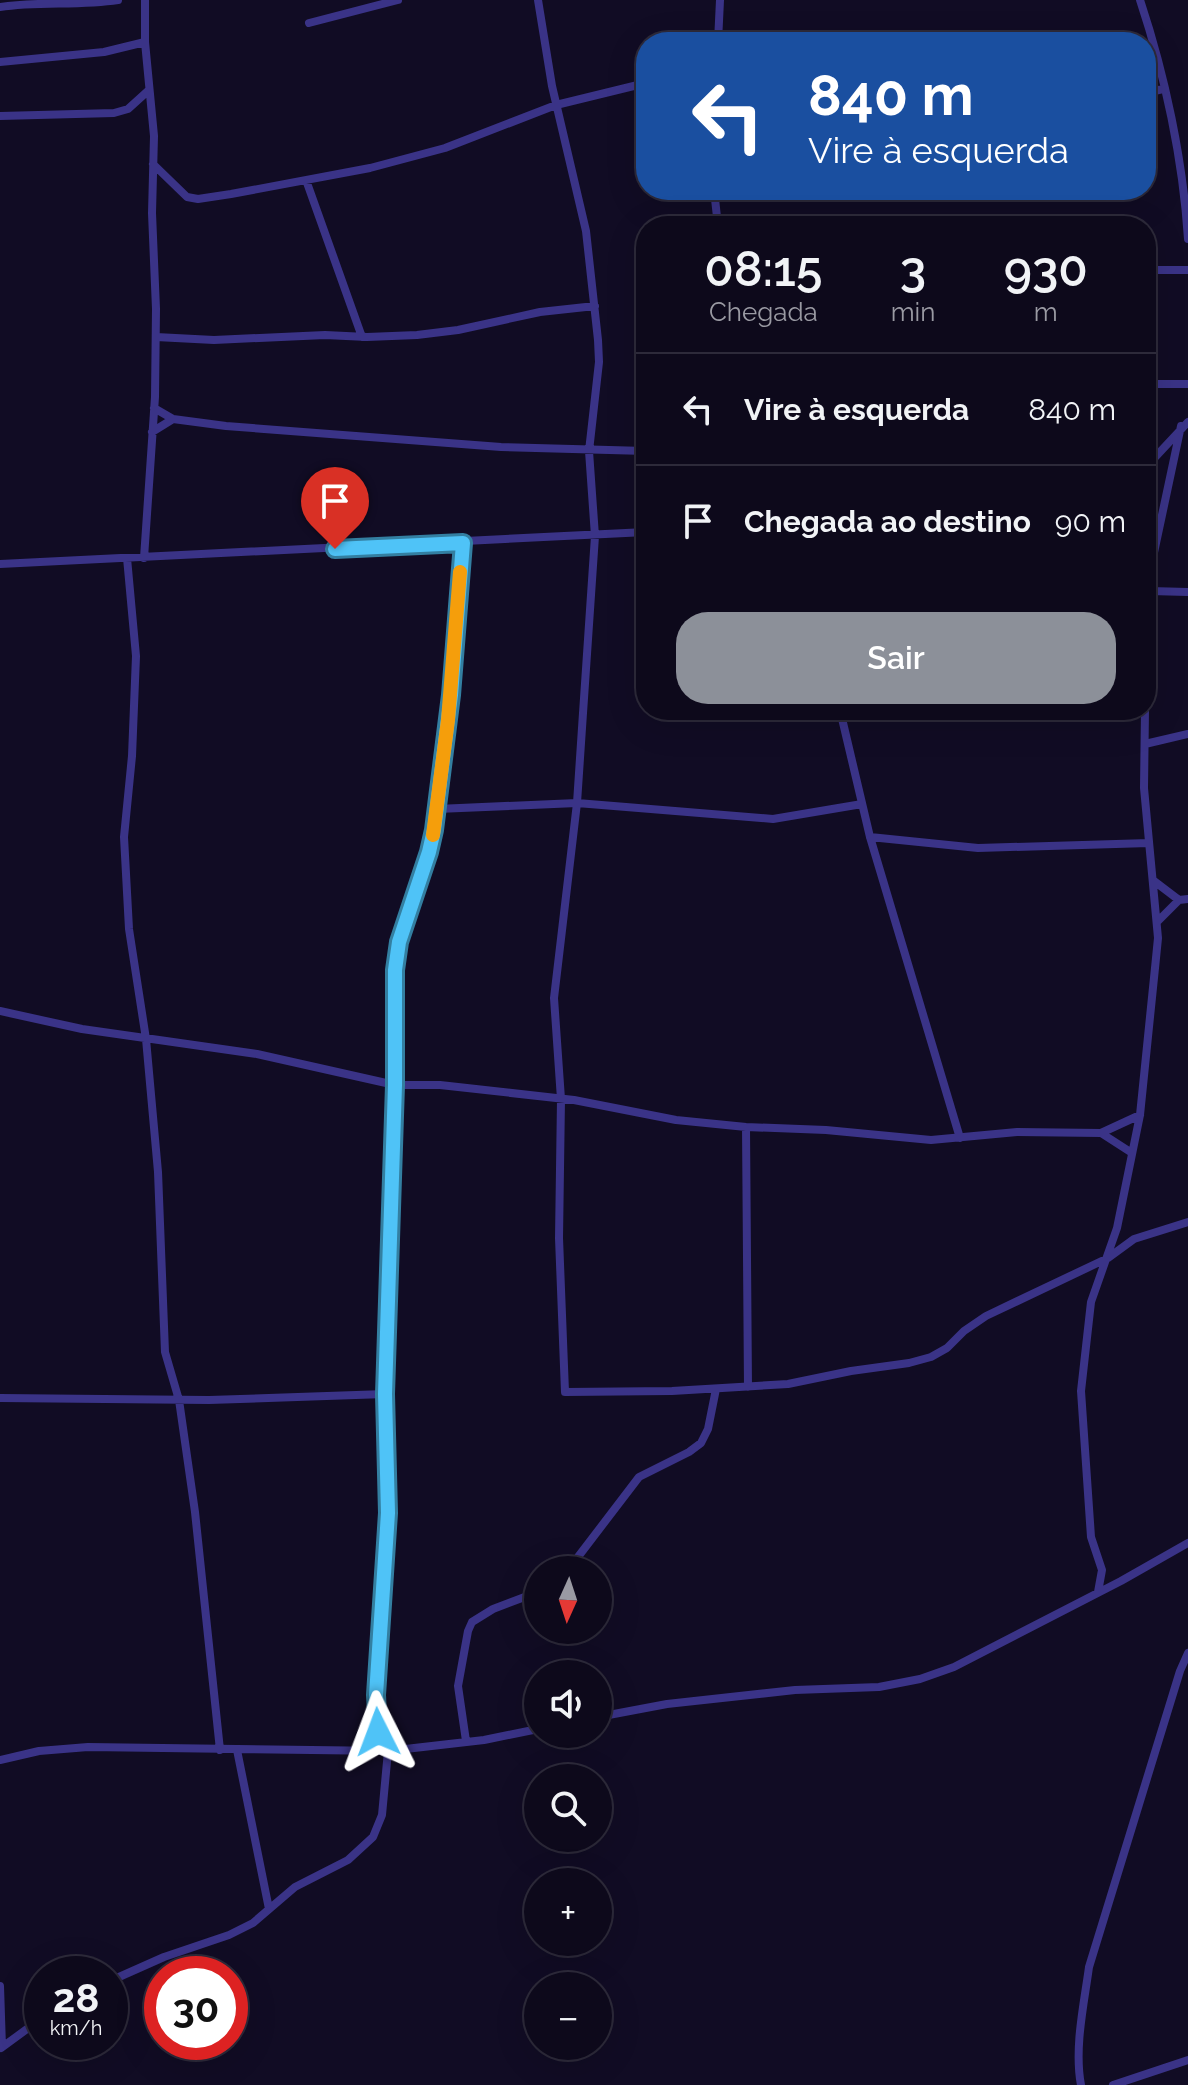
<!DOCTYPE html>
<html lang="pt">
<head>
<meta charset="utf-8">
<style>
	:root { --surface:#0d091b; --page:#161224; --text:#f1f3f6; --muted:#9a9aa3; --line:#2d2a3a; --accent:#8c9099 }
	body { margin:0; font-family:Raleway,sans-serif; background:var(--page); color:var(--text); height:100vh; display:flex; flex-direction:column; font-size:30px; white-space:nowrap }
	* { box-sizing:border-box; margin:0 }
	p { font-size:26px; color:var(--muted) }
	.icon { flex:none; width:44px; height:44px; fill:none; stroke:currentColor; stroke-width:2; stroke-linecap:round; stroke-linejoin:round }
	.map { position:relative; flex:1; overflow:hidden }
	.side { position:absolute; left:636px; top:216px; width:520px; height:504px; display:flex; flex-direction:column; background:var(--surface); border-radius:32px; box-shadow:0 8px 32px #0002,0 0 0 2px var(--line) }
	.side>* { flex:none }
	.guide { position:absolute; left:636px; top:32px; width:520px; height:168px; border-radius:32px; box-shadow:0 8px 32px #0002,0 0 0 2px var(--line); background:#1a4fa0; color:#fff; overflow:hidden }
	.needle { width:52px; rotate:183deg }
	.buttons { position:absolute; left:524px; top:1556px; display:grid; gap:16px }
	.buttons a { display:grid; place-items:center; width:88px; height:88px; border-radius:50%; background:var(--surface); box-shadow:0 8px 32px #0002,0 0 0 2px var(--line); font-size:40px }
	.speed { position:absolute; left:24px; top:1956px; display:flex; gap:16px; font-size:40px; font-weight:700; text-align:center }
	.speed>* { display:grid; place-content:center; width:104px; height:104px; border-radius:50%; background:var(--surface); box-shadow:0 8px 32px #0002,0 0 0 2px var(--line); line-height:1 }
	.speed small { font-size:20px; font-weight:400 }
	.speed .limit { border:12px solid #d22; background:#fff; color:#111 }
	.pin { position:absolute; display:grid; place-items:center; width:68px; height:68px; color:#fff; margin:-82px -34px; border-radius:50% 50% 50% 0; rotate:-45deg; box-shadow:0 0 8px #0007 }
	.pin .icon { rotate:45deg }
	.me { position:absolute; width:88px; margin:-44px; rotate:357deg; stroke-linejoin:round; filter:drop-shadow(0 0 6px #0008) }
	.turn { display:flex; align-items:center; gap:28px; height:168px; padding:0 40px; font-size:36px }
	.turn .icon { width:104px; height:104px; stroke-width:2.5 }
	.turn b { display:block; font-size:56px; line-height:68px }
	.eta { display:flex; justify-content:space-evenly; align-items:center; height:136px; text-align:center }
	.eta b { font-size:48px; font-weight:600; line-height:56px }
	.cta { display:flex; gap:16px; margin-top:auto; padding:16px 40px }
	.cta a { flex:1; height:92px; border-radius:32px; background:var(--accent); color:#fff; font-size:32px; font-weight:600; line-height:92px; text-align:center }
	ul { padding:0; list-style:none }
	li { display:flex; align-items:center; gap:24px; height:112px; padding:0 40px; border-top:2px solid var(--line) }
	li div { flex:1 }
	li b { display:block; font-size:30px }
	li em { font-style:normal }
	.map>svg:first-child { display:block }
</style>
</head>
<body>
<div class="map">
<svg width="1188" height="2085" viewBox="0 0 1188 2085">
	<rect width="100%" height="100%" fill="#110c24"/>
	<g fill="none" stroke-linecap="round" stroke-linejoin="round">
		<path stroke="#3a3387" stroke-width="8" d="M 538,0 L 552,86 L 586,231 L 598,340 L 599,362 L 589,451 L 595,536 L 583,713 L 577,803 L 554,998 L 561,1099 L 559,1238 L 565,1392 L 672,1391 L 788,1384 L 851,1371 L 909,1363 L 931,1357 L 947,1348 L 964,1331 L 986,1316 L 1108,1258 L 1134,1239 L 1188,1222
			M 1140,0 C 1165,75 1183,160 1188,239
			M 0,7 C 39,1 79,6 118,0
			M 309,23 L 398,0
			M 718,42 L 720,0
			M 0,62 L 104,52 L 145,42
			M 1146,93 L 1163,89
			M 0,116 L 114,113 L 128,109 L 149,90
			M 153,164 L 187,197 L 198,199 L 231,194 L 370,168 L 445,148 L 556,105 L 646,83
			M 306,180 L 362,337
			M 714,190 L 718,226
			M 1146,270 L 1188,270
			M 156,337 L 214,340 L 325,335 L 367,337 L 417,335 L 458,330 L 540,312 L 595,306
			M 1146,384 L 1188,384
			M 154,408 L 173,419 L 226,426 L 501,447 L 646,451
			M 152,432 L 173,419
			M 1146,467 L 1188,422
			M 1146,530 L 1156,539
			M 127,558 L 136,656 L 132,756 L 124,837 L 129,929 L 146,1039 L 158,1172 L 165,1352 L 179,1400 L 195,1512 L 220,1750
			M 144,558 L 155,397 L 156,309 L 152,213 L 154,136 L 145,42 L 145,0
			M 0,564 L 646,532
			M 1150,591 L 1188,592
			M 1146,667 L 1152,562 L 1181,426
			M 840,710 L 870,837 L 960,1138
			M 1145,744 L 1188,734
			M 437,809 L 577,803 L 773,819 L 862,804
			M 870,837 L 978,848 L 1149,843
			M 1154,881 L 1179,900
			M 1157,922 L 1179,900 L 1188,899
			M 0,1011 L 82,1029 L 257,1054 L 395,1085 L 440,1085 L 574,1100 L 676,1120 L 746,1127 L 826,1130 L 931,1140 L 1017,1132 L 1101,1133 L 1140,1115
			M 746,1127 L 748,1387
			M 1101,1133 L 1132,1153
			M 0,1398 L 209,1400 L 385,1394
			M 568,1570 L 639,1477 L 689,1452 L 701,1443 L 708,1429 L 716,1389
			M 1098,1592 L 1102,1570 L 1091,1537 L 1081,1391 L 1091,1302 L 1117,1228 L 1140,1115 L 1155,968 L 1158,938 L 1144,788 L 1145,710
			M 598,1717 L 667,1704 L 795,1690 L 879,1687 L 920,1679 L 954,1667 L 1121,1581 L 1188,1543
			M 466,1741 L 458,1686 L 468,1631 L 472,1622 L 493,1609 L 538,1592
			M 237,1750 L 269,1909
			M 379,1751 L 376,1695 L 388,1513 L 385,1394 L 395,1085 L 395,970 L 399,942 L 429,852 L 434,830 L 451,695 L 463,543
			M 0,1760 L 39,1751 L 88,1747 L 388,1751 L 484,1740 L 538,1729
			M 110,1981 L 164,1957 L 229,1935 L 253,1923 L 295,1887 L 348,1860 L 373,1837 L 382,1815 L 388,1751
			M 0,1986 L 2,2047
			M 1,2048 L 42,2018
			M 1081,2085 C 1074,2048 1084,2004 1089,1967 L 1180,1671 L 1188,1653
			M 1113,2085 L 1188,2060"/>
	</g>
	<g fill="none" stroke-linecap="round" stroke-linejoin="round">
		<g stroke="#337fa1" stroke-width="20">
			<path id="route" d="M 335,549 L 463,543 L 451,695 L 434,830 L 429,852 L 399,942 L 395,970 L 395,1085 L 385,1394 L 388,1513 L 376,1695 L 378,1732"/>
		</g>
		<use href="#route" stroke="#4fc3f7" stroke-width="14"/>
		<path stroke="#f59e0b" stroke-width="14" d="M 433,835 L 448,720 L 460,572"/>
	</g>
</svg>
<div class="buttons">
<a><svg class="needle" viewBox="-14 -14 28 28"><path d="M0-13l5 13h-10z" fill="#e53935"/><path d="M0 13l5-13h-10z" fill="#9a9aa3"/></svg></a>
<a><svg class="icon" aria-label="sound" viewBox="0 0 24 24"><path d="M4 9h4l5-4v14l-5-4H4zM17 9q2 3 0 6"/></svg></a>
<a><svg class="icon" aria-label="search" viewBox="0 0 24 24"><circle cx="10" cy="10" r="6"/><path d="M15 15l6 6"/></svg></a>
<a>+</a>
<a>−</a>
</div>
<div class="speed"><div>28<small>km/h</small></div><div class="limit">30</div></div>
<div class="pin" style="left:335px;top:549px;background:#d93025"><svg class="icon" aria-label="arrive" viewBox="0 0 24 24"><path d="M6 21V4h12l-3 4 3 4H6"/></svg></div>
<svg class="me" style="left:378px;top:1732px" viewBox="-20 -20 40 40"><path d="M0-17L14 15 0 8-14 15z" fill="#4fc3f7" stroke="#fff" stroke-width="4"/></svg>
<div class="guide">
<div class="turn"><svg class="icon" aria-label="left" viewBox="0 0 24 24"><path d="M17 20v-9H6M10 6l-5 5 5 5"/></svg><div><b>840 m</b>Vire à esquerda</div></div>
</div>
<section class="side">
<div class="eta">
<div><b>08:15</b><p>Chegada</p></div>
<div><b>3</b><p>min</p></div>
<div><b>930</b><p>m</p></div>
</div>
<ul>
<li><svg class="icon" aria-label="left" viewBox="0 0 24 24"><path d="M17 20v-9H6M10 6l-5 5 5 5"/></svg><div><b>Vire à esquerda</b></div><em>840 m</em></li>
<li><svg class="icon" aria-label="arrive" viewBox="0 0 24 24"><path d="M6 21V4h12l-3 4 3 4H6"/></svg><div><b>Chegada ao destino</b></div><em>90 m</em></li>
</ul>
<div class="cta"><a>Sair</a></div>
</section>
</div>
</body>
</html>
